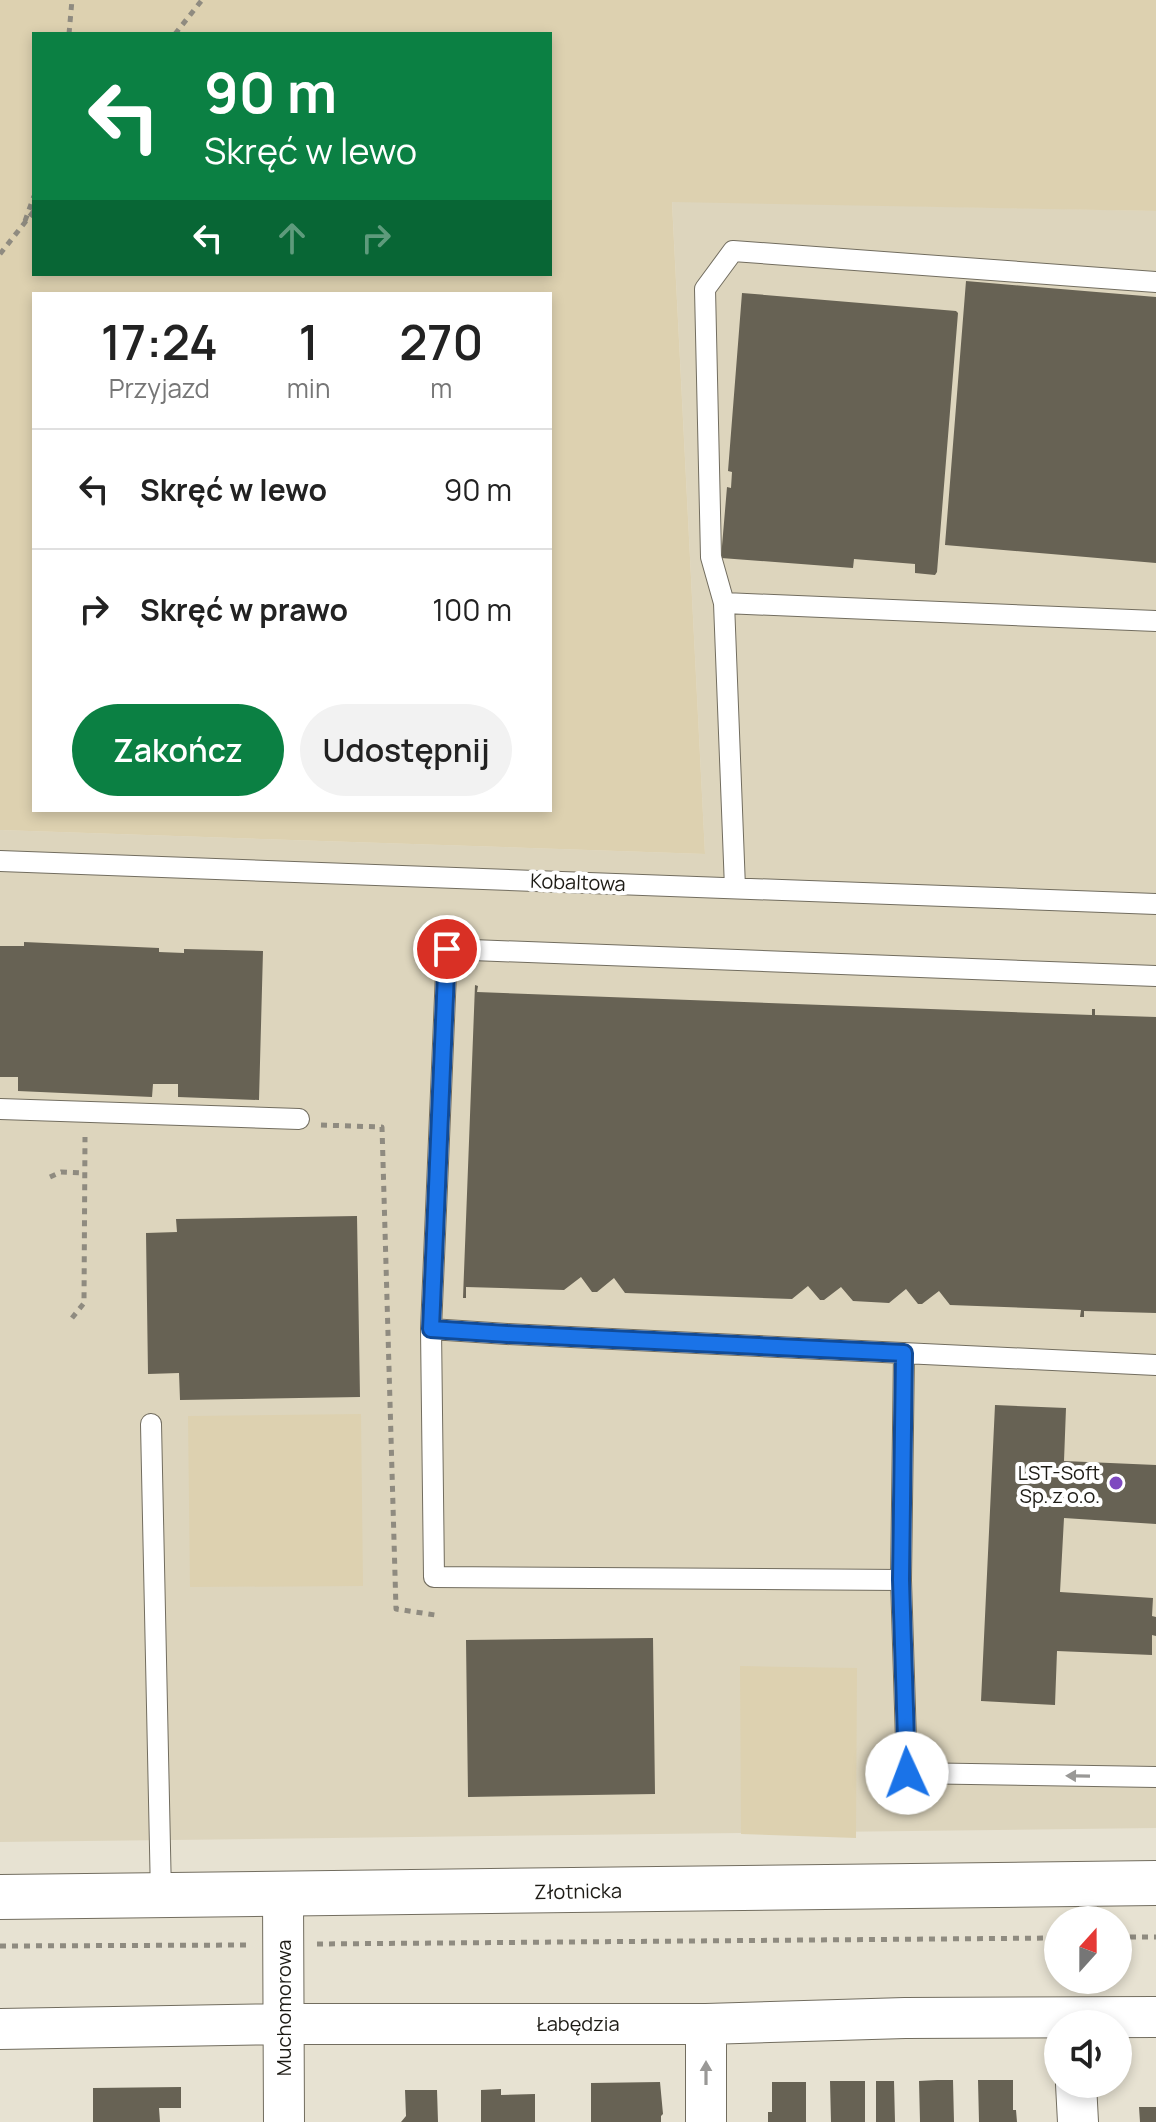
<!DOCTYPE html>
<html lang="pl">
<head>
<meta charset="utf-8">
<style>
	:root { --surface:#fff; --page:#f2f2f2; --text:#222; --muted:#767676; --line:#e0e0e0; --accent:#0b8043 }
	body { margin:0; font-family:Manrope,sans-serif; background:var(--page); color:var(--text); height:100vh; display:flex; flex-direction:column; font-size:30px; white-space:nowrap }
	* { box-sizing:border-box; margin:0 }
	p { font-size:26px; color:var(--muted) }
	.icon { flex:none; width:44px; height:44px; fill:none; stroke:currentColor; stroke-width:2; stroke-linecap:round; stroke-linejoin:round }
	.map { position:relative; flex:1; overflow:hidden }
	.side { position:absolute; left:32px; top:292px; width:520px; height:520px; display:flex; flex-direction:column; background:var(--surface); border-radius:0px; box-shadow:0 4px 12px #0003 }
	.side>* { flex:none }
	.top-card { position:absolute; left:32px; top:32px; width:520px; height:244px; border-radius:0px; box-shadow:0 4px 12px #0003; background:#0b8043; color:#fff; overflow:hidden }
	.needle { width:52px; rotate:21deg }
	.buttons { position:absolute; left:1044px; top:1906px; display:grid; gap:16px }
	.buttons a { display:grid; place-items:center; width:88px; height:88px; border-radius:50%; background:var(--surface); box-shadow:0 4px 12px #0003; font-size:40px }
	.pin { position:absolute; display:grid; place-items:center; width:68px; height:68px; color:#fff; margin:-34px; border:4px solid #fff; border-radius:50%; box-shadow:0 2px 8px #0007 }
	.me { position:absolute; width:88px; margin:-44px; rotate:358deg; stroke-linejoin:round; filter:drop-shadow(0 0 6px #0008) }
	.turn { display:flex; align-items:center; gap:28px; height:168px; padding:0 40px; font-size:36px }
	.turn .icon { width:104px; height:104px; stroke-width:2.5 }
	.turn b { display:block; font-size:56px; line-height:68px }
	.lanes { display:flex; align-items:center; height:76px; padding:0 40px; background:#0003; justify-content:center; gap:40px; direction:ltr }
	.lanes .off { opacity:.35 }
	.eta { display:flex; justify-content:space-evenly; align-items:center; height:136px; text-align:center }
	.eta b { font-size:48px; font-weight:600; line-height:56px }
	.cta { display:flex; gap:16px; margin-top:auto; padding:16px 40px }
	.cta a { flex:1; height:92px; border-radius:48px; background:var(--accent); color:#fff; font-size:32px; font-weight:600; line-height:92px; text-align:center }
	.cta a+a { background:var(--page); color:var(--text) }
	ul { padding:0; list-style:none }
	li { display:flex; align-items:center; gap:24px; height:120px; padding:0 40px; border-top:2px solid var(--line) }
	li div { flex:1 }
	li b { display:block; font-size:30px }
	li em { font-style:normal }
	.map>svg:first-child { display:block }
</style>
</head>
<body>
<div class="map">
<svg width="1156" height="2122" viewBox="0 0 1156 2122">
	<rect width="100%" height="100%" fill="#e7e2d2"/>
	<path fill="#ddd5bd" d="M 672,201 L 1156,211 L 1156,1828 L 0,1842 L 0,830 L 705,854 Z"/>
	<path fill="#ddd1b0" fill-rule="evenodd" d="M 0,0 L 1156,0 L 1156,211 L 672,202 L 705,854 L 0,830 ZM 34,34 L 550,34 L 550,274 L 34,274 ZM 34,294 L 550,294 L 550,810 L 34,810 Z
		M 361,1414 L 363,1586 L 190,1587 L 188,1416 Z
		M 740,1666 L 857,1668 L 856,1838 L 741,1834 Z"/>
	<path fill="#676254" d="M 966,281 L 1156,297 L 1156,563 L 945,545 Z
		M 742,293 L 956,311 L 958,313 L 937,572 L 935,575 L 915,573 L 915,564 L 854,559 L 853,568 L 721,558 L 727,487 L 731,488 L 732,472 L 728,471 Z
		M 24,942 L 159,948 L 159,952 L 184,953 L 184,949 L 263,951 L 259,1100 L 178,1097 L 178,1084 L 153,1084 L 152,1097 L 18,1091 L 18,1077 L 0,1077 L 0,946 L 24,946 Z
		M 475,985 L 478,986 L 477,992 L 1092,1015 L 1092,1009 L 1095,1009 L 1095,1015 L 1156,1017 L 1156,1313 L 1084,1311 L 1084,1317 L 1080,1317 L 1081,1310 L 950,1305 L 939,1291 L 922,1304 L 918,1304 L 906,1289 L 889,1303 L 853,1301 L 841,1287 L 824,1300 L 820,1300 L 808,1286 L 792,1299 L 625,1293 L 614,1278 L 597,1292 L 592,1292 L 581,1277 L 564,1290 L 466,1287 L 466,1298 L 463,1298 Z
		M 357,1216 L 360,1397 L 180,1400 L 179,1373 L 148,1374 L 146,1233 L 177,1232 L 176,1219 Z
		M 995,1405 L 1066,1408 L 1064,1461 L 1156,1465 L 1156,1524 L 1064,1518 L 1060,1592 L 1153,1598 L 1152,1616 L 1156,1617 L 1156,1636 L 1152,1635 L 1152,1655 L 1057,1651 L 1055,1705 L 981,1701 Z
		M 653,1638 L 655,1794 L 468,1797 L 466,1640 Z
		M 937,2080 L 953,2080 L 954,2122 L 920,2122 L 919,2081 Z
		M 978,2080 L 1013,2080 L 1013,2110 L 1016,2110 L 1017,2122 L 979,2122 Z
		M 830,2081 L 865,2081 L 865,2122 L 831,2122 Z
		M 876,2081 L 894,2081 L 895,2122 L 876,2122 Z
		M 660,2082 L 663,2114 L 661,2116 L 661,2122 L 591,2122 L 591,2083 Z
		M 772,2082 L 806,2082 L 806,2122 L 768,2122 L 768,2112 L 772,2112 Z
		M 181,2087 L 181,2108 L 159,2108 L 160,2122 L 93,2122 L 93,2088 Z
		M 501,2089 L 501,2095 L 535,2094 L 535,2122 L 481,2122 L 481,2090 Z
		M 405,2090 L 437,2090 L 438,2122 L 401,2122 L 406,2116 Z
		M 1139,2107 L 1156,2107 L 1156,2122 L 1140,2122 Z"/>
	<g fill="none" stroke-linecap="round" stroke-linejoin="round">
		<g stroke="#726d5f" stroke-width="22">
			<path id="service" d="M 724,603 L 1156,621
				M 0,861 L 1156,904
				M 735,888 L 724,603 L 711,557 L 705,289 L 733,251 L 1156,282
				M 1156,976 L 447,949 L 431,1329 L 507,1334 L 1156,1365
				M 0,1109 L 299,1119
				M 431,1329 L 434,1577 L 901,1580 L 904,1353
				M 151,1424 L 161,1895
				M 901,1580 L 907,1773 L 1156,1777"/>
		</g>
		<g stroke="#726d5f" stroke-width="42">
			<path id="minor" d="M 283,1895 L 284,2122
				M 706,2024 L 706,2122
				M 0,2029 L 283,2024 L 706,2024 L 905,2018 L 1156,2017
				M 1076,2084 L 1078,2122"/>
		</g>
		<g stroke="#726d5f" stroke-width="46">
			<path id="tertiary" d="M 0,1897 L 1156,1883"/>
		</g>
		<path stroke="#8f8b80" stroke-width="5" stroke-dasharray="6 6" stroke-linecap="butt" d="M 69,34 L 72,0
			M 175,34 L 202,0
			M 25,221 L 34,196
			M 0,254 L 34,211
			M 321,1125 L 382,1127 L 396,1609 L 435,1615
			M 50,1177 L 61,1172 L 84,1173
			M 72,1318 L 84,1303 L 85,1137
			M 1118,1937 L 1156,1937
			M 317,1944 L 1058,1938
			M 0,1946 L 247,1945"/>
		<use href="#service" stroke="#fff" stroke-width="20"/>
		<use href="#minor" stroke="#fff" stroke-width="40"/>
		<use href="#tertiary" stroke="#fff" stroke-width="44"/>
	</g>
	<defs><path id="oneway-solid" d="M-6-.8H1V-3.2L6.5 0L1 3.2V.8H-6Z" transform="scale(2)"/></defs>
	<g fill="#999896">
		<use href="#oneway-solid" transform="translate(1078 1776) rotate(-179)"/>
		<use href="#oneway-solid" transform="translate(706 2073) rotate(-90)"/>
	</g>
	<g fill="none" stroke-linecap="round" stroke-linejoin="round">
		<g stroke="#114b97" stroke-width="20">
			<path id="route" d="M 447,949 L 431,1329 L 507,1334 L 904,1353 L 901,1580 L 907,1773"/>
		</g>
		<use href="#route" stroke="#1a73e8" stroke-width="14"/>
	</g>
	<circle fill="#7f49c0" stroke="#fff" stroke-width="3" cx="1116" cy="1483" r="8"/>
	<g text-anchor="middle" dominant-baseline="central" stroke-width="8" stroke-linejoin="round" paint-order="stroke">
		<g font-size="20" fill="#1d1b15" stroke="#fff">
			<text transform="translate(578 882) rotate(2)">Kobaltowa</text>
			<text transform="translate(578 1891) rotate(-1)">Złotnicka</text>
			<text transform="translate(283 2008) rotate(-90)">Muchomorowa</text>
			<text x="578" y="2023">Łabędzia</text>
		</g>
		<g font-size="20" fill="#1d1b15" stroke="#fff" text-anchor="end">
			<text x="1100" y="1472">LST-Soft<tspan x="1100" dy="23">Sp. z o.o.</tspan></text>
		</g>
	</g>
</svg>
<div class="buttons">
<a><svg class="needle" viewBox="-14 -14 28 28"><path d="M0-13l5 13h-10z" fill="#e53935"/><path d="M0 13l5-13h-10z" fill="#767676"/></svg></a>
<a><svg class="icon" aria-label="sound" viewBox="0 0 24 24"><path d="M4 9h4l5-4v14l-5-4H4zM17 9q2 3 0 6"/></svg></a>
</div>
<div class="pin" style="left:447px;top:949px;background:#d93025"><svg class="icon" aria-label="arrive" viewBox="0 0 24 24"><path d="M6 21V4h12l-3 4 3 4H6"/></svg></div>
<svg class="me" style="left:907px;top:1773px" viewBox="-20 -20 40 40"><circle r="19" fill="#fff"/><path d="M0-13L10 11 0 6-10 11z" fill="#1a73e8"/></svg>
<div class="top-card">
<div class="turn"><svg class="icon" aria-label="left" viewBox="0 0 24 24"><path d="M17 20v-9H6M10 6l-5 5 5 5"/></svg><div><b>90 m</b>Skręć w lewo</div></div>
<div class="lanes"><svg class="icon" aria-label="left" viewBox="0 0 24 24"><path d="M17 20v-9H6M10 6l-5 5 5 5"/></svg><svg class="icon off" aria-label="ahead" viewBox="0 0 24 24"><path d="M12 20V5M6 11l6-6 6 6"/></svg><svg class="icon off" aria-label="right" viewBox="0 0 24 24"><path d="M7 20v-9h11M14 6l5 5-5 5"/></svg></div>
</div>
<section class="side">
<div class="eta">
<div><b>17:24</b><p>Przyjazd</p></div>
<div><b>1</b><p>min</p></div>
<div><b>270</b><p>m</p></div>
</div>
<ul>
<li><svg class="icon" aria-label="left" viewBox="0 0 24 24"><path d="M17 20v-9H6M10 6l-5 5 5 5"/></svg><div><b>Skręć w lewo</b></div><em>90 m</em></li>
<li><svg class="icon" aria-label="right" viewBox="0 0 24 24"><path d="M7 20v-9h11M14 6l5 5-5 5"/></svg><div><b>Skręć w prawo</b></div><em>100 m</em></li>
</ul>
<div class="cta"><a>Zakończ</a><a>Udostępnij</a></div>
</section>
</div>
</body>
</html>
